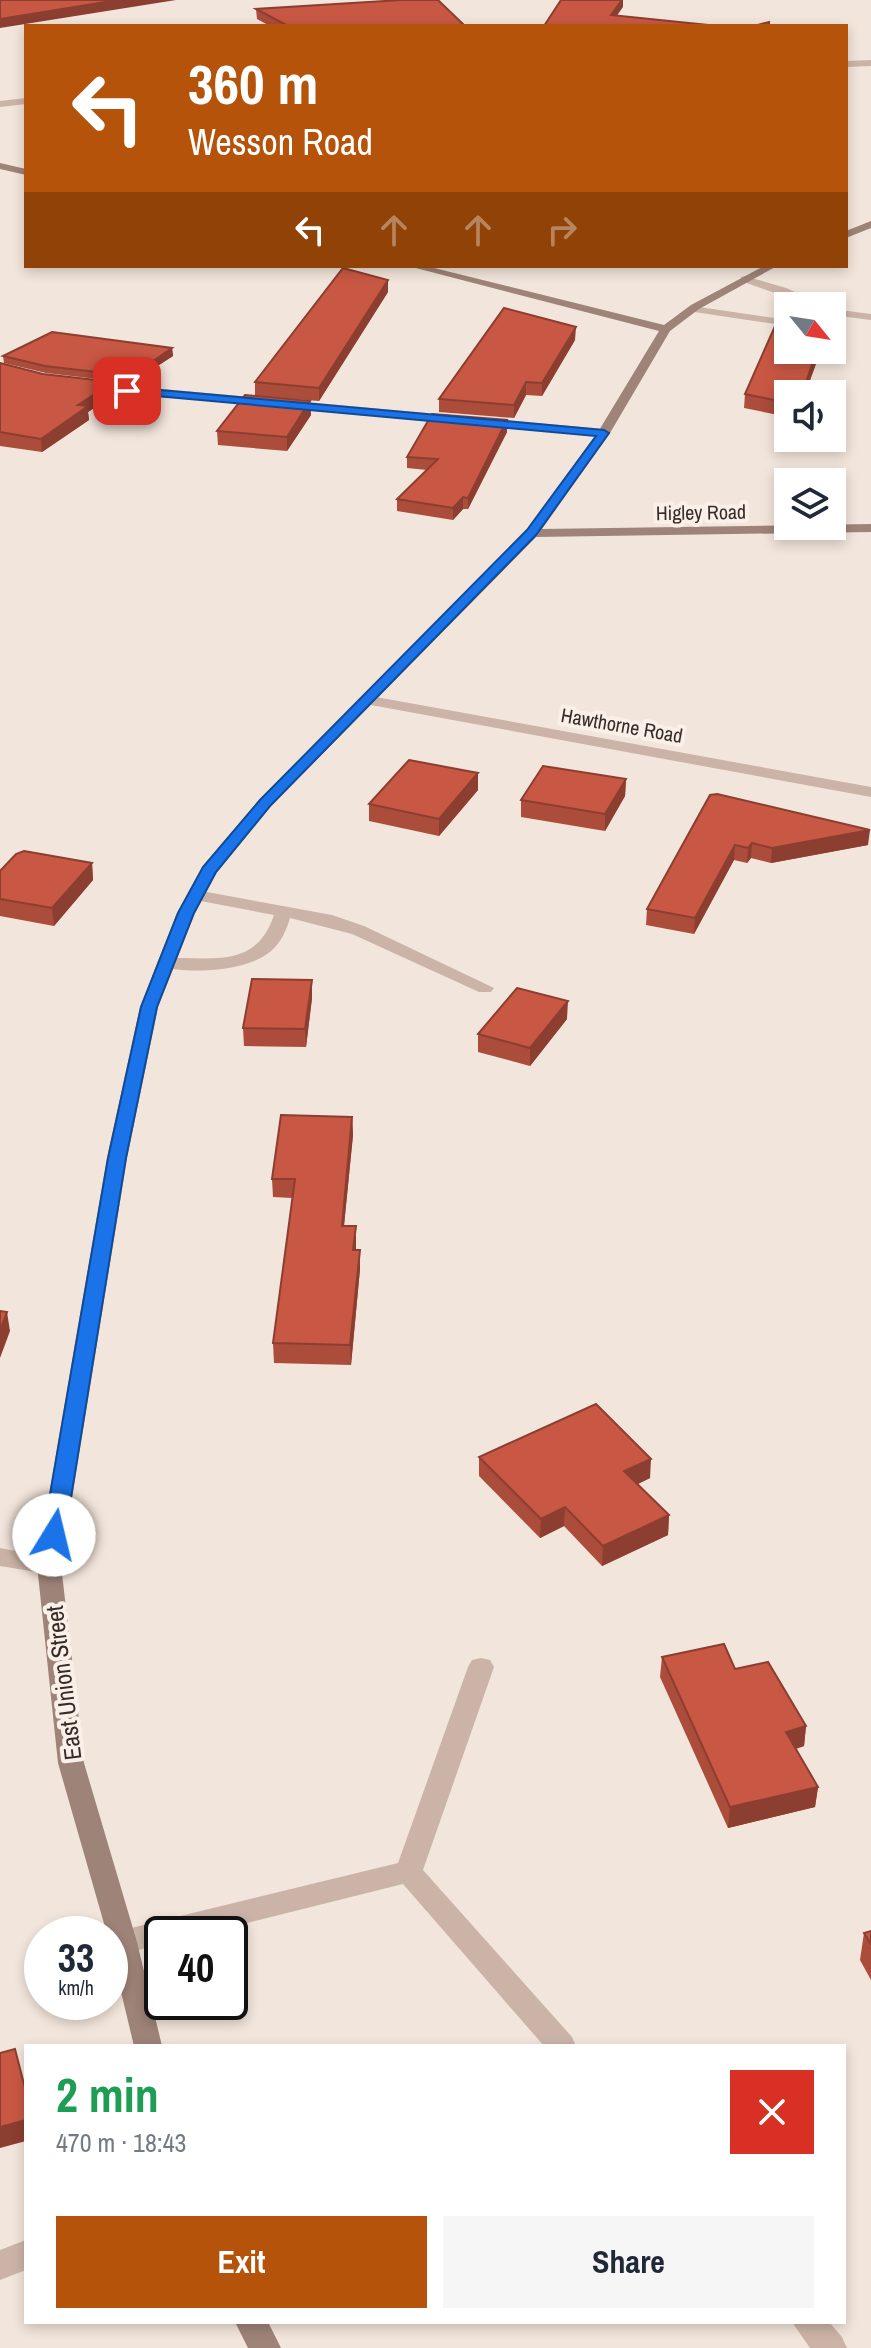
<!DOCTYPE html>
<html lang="en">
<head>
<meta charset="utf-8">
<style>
	:root { --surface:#fff; --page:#f6f6f7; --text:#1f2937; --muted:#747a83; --accent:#b45309 }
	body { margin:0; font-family:"Archivo Narrow",sans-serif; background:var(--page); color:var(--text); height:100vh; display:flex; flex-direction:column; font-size:30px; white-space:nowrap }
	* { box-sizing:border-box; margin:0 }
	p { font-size:26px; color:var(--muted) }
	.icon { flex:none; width:44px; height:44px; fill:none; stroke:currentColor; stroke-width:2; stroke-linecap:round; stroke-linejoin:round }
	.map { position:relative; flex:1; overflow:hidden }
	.panel { position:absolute; left:24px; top:2044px; width:822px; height:280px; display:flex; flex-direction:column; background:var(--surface); border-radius:0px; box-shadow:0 4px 12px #0003 }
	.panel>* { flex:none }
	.banner { position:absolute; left:24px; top:24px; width:824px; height:244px; border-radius:0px; box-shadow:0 4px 12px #0003; background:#b45309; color:#fff; overflow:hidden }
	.needle { width:52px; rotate:120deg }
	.buttons { position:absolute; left:774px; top:292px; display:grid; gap:16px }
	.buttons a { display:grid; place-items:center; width:72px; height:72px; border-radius:0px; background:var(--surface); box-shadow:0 4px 12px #0003; font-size:40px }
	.speed { position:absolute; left:24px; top:1916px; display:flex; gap:16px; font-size:40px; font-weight:700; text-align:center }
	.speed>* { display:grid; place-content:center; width:104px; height:104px; border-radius:50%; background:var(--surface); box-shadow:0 4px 12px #0003; line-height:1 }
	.speed small { font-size:20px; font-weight:400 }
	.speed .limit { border:4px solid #111; border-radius:12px; background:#fff; color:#111 }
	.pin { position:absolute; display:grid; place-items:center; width:68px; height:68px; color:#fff; margin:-34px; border-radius:16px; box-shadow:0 4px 12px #0006 }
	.me { position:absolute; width:88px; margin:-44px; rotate:9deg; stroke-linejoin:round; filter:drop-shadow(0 0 6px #0008) }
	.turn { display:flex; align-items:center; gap:28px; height:168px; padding:0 32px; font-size:36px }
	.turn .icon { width:104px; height:104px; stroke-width:2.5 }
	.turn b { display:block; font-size:56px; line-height:68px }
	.lanes { display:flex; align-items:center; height:76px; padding:0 32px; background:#0003; justify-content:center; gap:40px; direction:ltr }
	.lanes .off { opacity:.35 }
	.round { display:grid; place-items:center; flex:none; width:84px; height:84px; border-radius:0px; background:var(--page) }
	.head { display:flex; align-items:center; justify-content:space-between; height:136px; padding:0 32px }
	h1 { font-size:48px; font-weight:700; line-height:60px; color:#1e9e55 }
	.action { display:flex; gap:16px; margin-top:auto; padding:16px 32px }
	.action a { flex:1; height:92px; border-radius:0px; background:var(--accent); color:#fff; font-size:32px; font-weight:700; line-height:92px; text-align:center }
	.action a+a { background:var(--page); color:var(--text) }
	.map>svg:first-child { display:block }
</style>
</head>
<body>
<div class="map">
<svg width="871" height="2348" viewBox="0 0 871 2348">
	<rect width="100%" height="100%" fill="#f2e5db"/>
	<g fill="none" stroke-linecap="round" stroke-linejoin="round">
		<path fill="#cbb4a7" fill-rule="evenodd" d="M 745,276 L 786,288 L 826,306 L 811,306 L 741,281 L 741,277 Z
			M 692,306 L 788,320 L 788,326 L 688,311 L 686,309 Z
			M 832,309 L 871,314 L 871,320 L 832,315 Z
			M 196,890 L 332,915 L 364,926 L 494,988 L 491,992 L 479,992 L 352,934 L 290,918 C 287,928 283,938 276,946 C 255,972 191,974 161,967 L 158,963 C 165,956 172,958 181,958 C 225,959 258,962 274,915 L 190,899 L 187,895 L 190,891 Z"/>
		<path fill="#cbb4a7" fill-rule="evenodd" d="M 871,60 L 871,66 L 846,67 L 846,61 Z
			M 26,98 L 26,104 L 0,107 L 0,101 Z
			M 86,382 L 604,429 L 610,433 L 604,437 L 82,389 L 80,386 Z
			M 365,695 L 871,787 L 871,797 L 360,703 L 357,700 Z
			M 0,1548 L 57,1559 L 61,1565 L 57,1571 L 49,1574 L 0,1566 Z
			M 481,1658 L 490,1660 L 494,1667 L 423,1870 L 572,2037 L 576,2046 L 544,2046 L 403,1884 L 203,1934 L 162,1934 L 162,1944 L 123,1954 L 113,1950 L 110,1940 L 113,1934 L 123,1930 L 398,1863 L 468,1667 L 472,1660 Z
			M 26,2240 L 26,2270 L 0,2280 L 0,2250 Z
			M 792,2322 L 829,2322 L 842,2337 L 847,2348 L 810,2348 Z"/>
		<path fill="#9e8378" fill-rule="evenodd" d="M 0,163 L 26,169 L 26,175 L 0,169 Z
			M 871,221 L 871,228 L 846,238 L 846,231 Z
			M 408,266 L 426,266 L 664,325 L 691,305 L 764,266 L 777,266 L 699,309 L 670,331 L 610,433 L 542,529 L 871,524 L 871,532 L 536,537 L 271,806 L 217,872 L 195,913 L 158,1007 L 127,1158 L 61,1565 L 84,1763 L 137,1942 L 162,2046 L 134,2046 L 110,1946 L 110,1934 L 107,1934 L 58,1763 L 37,1565 L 107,1158 L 140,1007 L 177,913 L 203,866 L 259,800 L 527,530 L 598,432 L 659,331 Z
			M 235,2322 L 268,2322 L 281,2348 L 248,2348 Z"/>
	</g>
	<path fill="#ac4c3a" d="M 256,9 L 465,26 L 270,26 L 257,19 Z
		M 388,292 L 319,401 L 255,396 L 255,382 Z
		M 575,340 L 542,396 L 526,395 L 514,418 L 439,412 L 439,399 Z
		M 172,348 L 173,356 L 131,383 L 46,373 L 4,363 L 3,356 Z
		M 788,350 L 821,350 L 805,394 L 788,394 L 788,417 L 744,408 L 745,394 Z
		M 0,363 L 114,395 L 88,412 L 89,420 L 42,452 L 0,446 Z
		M 310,401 L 311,415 L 287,451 L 218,445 L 217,431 Z
		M 507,432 L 468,509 L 463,509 L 453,520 L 397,511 L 397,499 L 427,470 L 407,468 L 407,457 Z
		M 626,779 L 625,796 L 605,831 L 521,817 L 521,800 Z
		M 478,790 L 439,836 L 369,821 L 369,804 Z
		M 710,795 L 868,845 L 771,863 L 751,858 L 747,863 L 734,860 L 694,934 L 646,925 L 647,909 Z
		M 92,863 L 93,880 L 54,926 L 0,916 L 0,871 Z
		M 312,998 L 306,1047 L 244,1046 L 243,1028 Z
		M 567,1019 L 530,1066 L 478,1052 L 478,1034 Z
		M 352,1117 L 353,1135 L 344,1226 L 356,1245 L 356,1250 L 360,1269 L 351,1365 L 274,1363 L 273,1343 L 292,1198 L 273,1197 L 272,1179 Z
		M 479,1457 L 650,1478 L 638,1484 L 669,1515 L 668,1535 L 602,1566 L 564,1526 L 540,1538 L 479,1476 Z
		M 662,1657 L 735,1669 L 806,1726 L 804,1746 L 796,1749 L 818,1787 L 815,1807 L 728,1828 L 660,1677 Z
		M 871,1931 L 871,1980 L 860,1960 L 864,1933 Z"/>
	<path fill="#8c3e30" d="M 118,0 L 176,0 L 0,28 L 0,19 Z
		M 622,0 L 623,0 L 623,7 L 611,24 L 611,15 Z
		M 388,280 L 388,292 L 319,401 L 319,388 Z
		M 576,327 L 575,340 L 542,396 L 542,383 Z
		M 172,348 L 173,356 L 131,383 L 131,376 Z
		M 817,350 L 821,350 L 805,394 L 802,394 Z
		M 113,382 L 114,395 L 88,412 L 89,420 L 42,452 L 41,439 L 78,405 Z
		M 526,382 L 526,395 L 514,418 L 514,405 Z
		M 310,401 L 311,415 L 287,451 L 287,437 Z
		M 507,420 L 507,432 L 468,509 L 468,498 Z
		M 463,497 L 463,509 L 453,520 L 453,508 Z
		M 478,773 L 478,790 L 439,836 L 439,819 Z
		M 626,779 L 625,796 L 605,831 L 605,814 Z
		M 870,830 L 868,845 L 771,863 L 772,848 Z
		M 752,843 L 751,858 L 747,863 L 748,848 Z
		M 735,845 L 734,860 L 694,934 L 695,918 Z
		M 92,863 L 93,880 L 54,926 L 52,908 Z
		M 312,980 L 312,998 L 306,1047 L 305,1029 Z
		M 568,1001 L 567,1019 L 530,1066 L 530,1048 Z
		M 352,1117 L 353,1135 L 342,1245 L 342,1226 Z
		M 356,1226 L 356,1245 L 354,1269 L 353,1250 Z
		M 360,1250 L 360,1269 L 351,1365 L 350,1345 Z
		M 7,1312 L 10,1331 L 0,1358 L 0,1331 Z
		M 651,1459 L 650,1478 L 623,1491 L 624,1471 Z
		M 565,1507 L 564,1526 L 540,1538 L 541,1519 Z
		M 669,1515 L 668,1535 L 602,1566 L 603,1546 Z
		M 806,1726 L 804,1746 L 783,1752 L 786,1732 Z
		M 818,1787 L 815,1807 L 728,1828 L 730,1807 Z
		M 26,2120 L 26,2141 L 0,2148 L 0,2127 Z"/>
	<path fill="#c85844" stroke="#8c3e30" stroke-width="2" d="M 0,0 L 118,0 L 0,19 Z
		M 401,0 L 438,0 L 465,26 L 288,26 L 256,9 Z
		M 561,0 L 622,0 L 611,15 L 718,26 L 544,26 Z
		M 769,22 L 769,26 L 754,26 Z
		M 343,268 L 388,280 L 319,388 L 255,382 Z
		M 504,308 L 576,327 L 542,383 L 526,382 L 514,405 L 439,399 Z
		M 775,326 L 788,326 L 788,350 L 817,350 L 802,394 L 788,394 L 788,403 L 745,394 Z
		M 52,332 L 172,348 L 131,376 L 45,366 L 3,356 Z
		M 0,363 L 43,374 L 113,382 L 78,405 L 88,406 L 41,439 L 0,432 Z
		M 245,395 L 310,401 L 287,437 L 217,431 Z
		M 432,414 L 507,420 L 468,498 L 463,497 L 453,508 L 397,499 L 438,459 L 407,457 Z
		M 409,760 L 478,773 L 439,819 L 369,804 Z
		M 543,766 L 626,779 L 605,814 L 521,800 Z
		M 717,794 L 870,830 L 772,848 L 752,843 L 748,848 L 735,845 L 695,918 L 647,909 L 710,795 Z
		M 24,851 L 92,863 L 52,908 L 0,899 L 0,871 L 16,854 Z
		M 252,979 L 312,980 L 305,1029 L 243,1028 Z
		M 517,988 L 568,1001 L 530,1048 L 478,1034 Z
		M 281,1115 L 352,1117 L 342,1226 L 356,1226 L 353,1250 L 360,1250 L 350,1345 L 273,1343 L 295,1179 L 272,1179 Z
		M 0,1311 L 7,1312 L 0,1331 Z
		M 596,1404 L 651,1459 L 624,1471 L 669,1515 L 603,1546 L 565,1507 L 541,1519 L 479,1457 Z
		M 724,1644 L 735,1669 L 768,1662 L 806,1726 L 786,1732 L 818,1787 L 730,1807 L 662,1657 Z
		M 871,1931 L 871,1944 L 864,1933 Z
		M 15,2049 L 26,2092 L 26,2120 L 0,2127 L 0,2053 Z"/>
	<path fill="#1a73e8" stroke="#114b97" stroke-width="2" d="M 127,387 L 604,430 L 609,433 L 536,535 L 270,806 L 216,872 L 194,913 L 157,1007 L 126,1158 L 65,1535 L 61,1540 L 46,1540 L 43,1535 L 108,1158 L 141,1007 L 178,913 L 203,867 L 260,800 L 527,530 L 596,436 L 123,393 L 123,388 Z"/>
	<g text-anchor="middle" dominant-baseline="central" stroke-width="8" stroke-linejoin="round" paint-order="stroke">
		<g font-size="20" fill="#372b28" stroke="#faf0e8">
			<text transform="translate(701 512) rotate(-1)">Higley Road</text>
			<text transform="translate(622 725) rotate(10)">Hawthorne Road</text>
		</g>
		<g font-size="24" fill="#372b28" stroke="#faf0e8">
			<text transform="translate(63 1683) rotate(-97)">East Union Street</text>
		</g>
	</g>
</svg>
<div class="buttons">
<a><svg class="needle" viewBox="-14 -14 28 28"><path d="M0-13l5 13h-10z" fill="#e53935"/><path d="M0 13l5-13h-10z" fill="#747a83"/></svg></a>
<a><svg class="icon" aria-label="sound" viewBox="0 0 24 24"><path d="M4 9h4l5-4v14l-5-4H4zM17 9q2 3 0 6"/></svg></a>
<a><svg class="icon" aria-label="layers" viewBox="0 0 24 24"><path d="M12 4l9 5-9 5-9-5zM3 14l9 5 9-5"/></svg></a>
</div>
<div class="speed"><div>33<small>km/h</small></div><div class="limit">40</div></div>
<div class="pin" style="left:127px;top:391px;background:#d93025"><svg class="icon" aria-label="arrive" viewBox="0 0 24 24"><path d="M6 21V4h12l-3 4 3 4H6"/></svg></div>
<svg class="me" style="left:54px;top:1535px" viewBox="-20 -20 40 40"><circle r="19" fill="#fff"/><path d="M0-13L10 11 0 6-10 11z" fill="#1a73e8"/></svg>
<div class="banner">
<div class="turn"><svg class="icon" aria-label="left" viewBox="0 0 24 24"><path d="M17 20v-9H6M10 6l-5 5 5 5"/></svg><div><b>360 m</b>Wesson Road</div></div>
<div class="lanes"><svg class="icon" aria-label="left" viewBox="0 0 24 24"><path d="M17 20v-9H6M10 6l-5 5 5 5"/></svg><svg class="icon off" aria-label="ahead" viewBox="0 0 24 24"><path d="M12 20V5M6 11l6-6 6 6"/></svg><svg class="icon off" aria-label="ahead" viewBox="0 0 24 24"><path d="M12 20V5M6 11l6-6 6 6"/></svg><svg class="icon off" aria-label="right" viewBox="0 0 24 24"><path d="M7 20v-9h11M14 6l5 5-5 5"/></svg></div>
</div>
<section class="panel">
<div class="head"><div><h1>2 min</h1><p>470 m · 18:43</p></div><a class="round" style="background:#d93025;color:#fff"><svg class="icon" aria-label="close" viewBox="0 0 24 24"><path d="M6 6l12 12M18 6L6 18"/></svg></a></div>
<div class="action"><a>Exit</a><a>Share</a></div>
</section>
</div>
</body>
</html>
